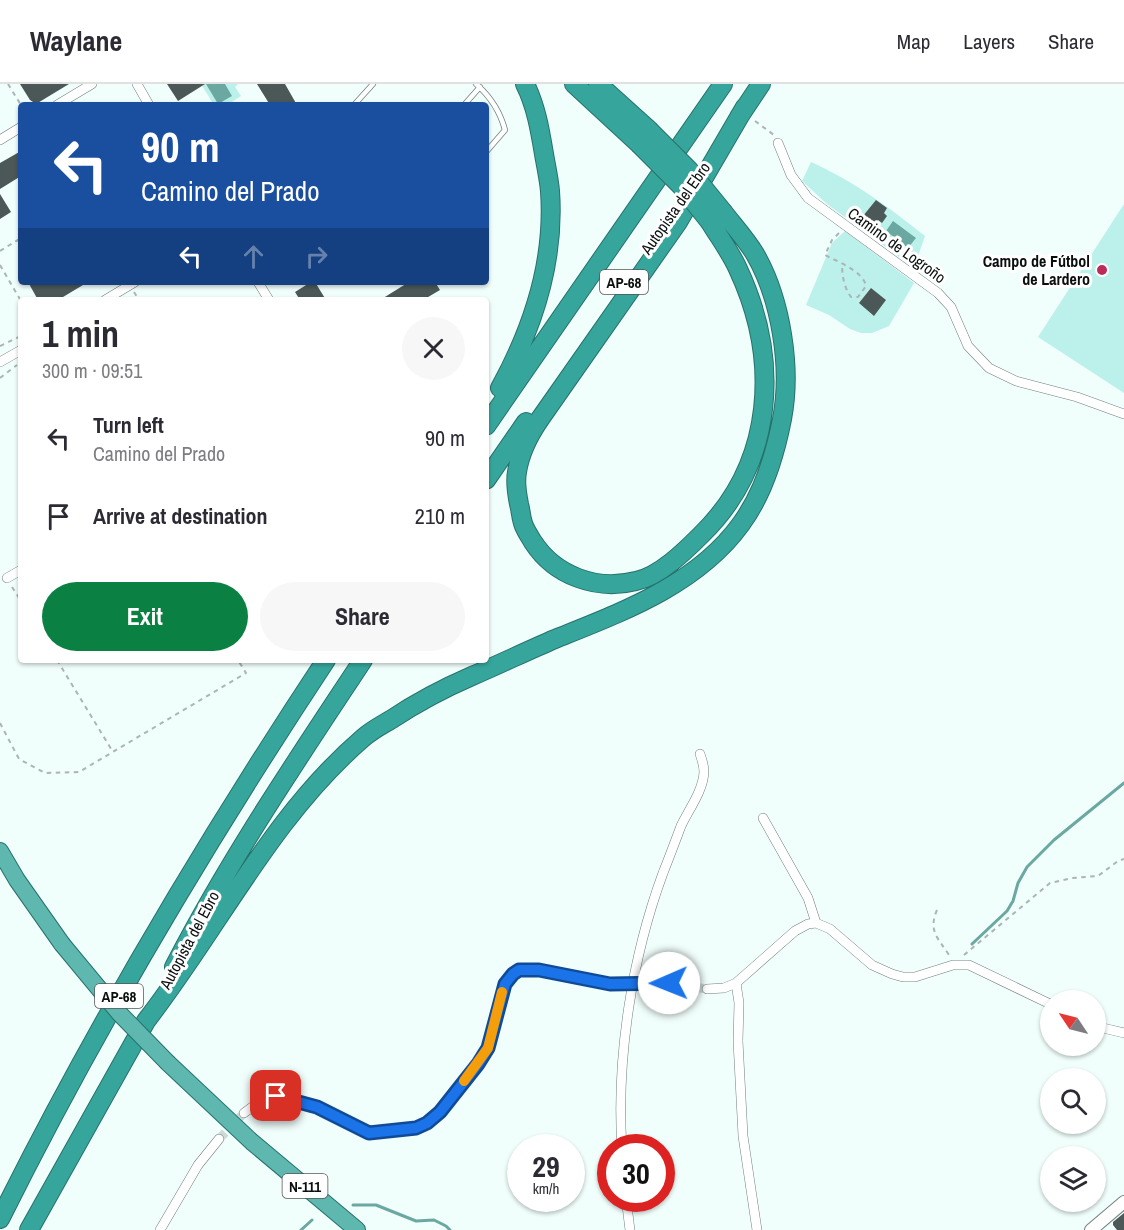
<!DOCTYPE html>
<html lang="en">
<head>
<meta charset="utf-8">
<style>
	:root { --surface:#fff; --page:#f7f7f7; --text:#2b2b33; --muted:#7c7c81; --line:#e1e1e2; --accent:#0b8043 }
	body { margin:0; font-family:"Archivo Narrow",sans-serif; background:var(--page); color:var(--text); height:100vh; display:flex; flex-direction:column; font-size:22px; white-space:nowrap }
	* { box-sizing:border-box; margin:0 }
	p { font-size:20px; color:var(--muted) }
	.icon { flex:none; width:33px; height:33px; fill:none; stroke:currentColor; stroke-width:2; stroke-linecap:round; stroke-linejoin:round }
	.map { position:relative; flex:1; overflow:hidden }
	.drawer { position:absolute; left:18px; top:213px; width:471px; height:366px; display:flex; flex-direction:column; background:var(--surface); border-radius:6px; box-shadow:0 2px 4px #0004 }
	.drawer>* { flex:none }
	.top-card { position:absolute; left:18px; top:18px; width:471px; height:183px; border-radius:6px; box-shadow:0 2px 4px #0004; background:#1a4fa0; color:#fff; overflow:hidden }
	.needle { width:39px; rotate:305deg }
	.buttons { position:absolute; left:1040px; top:906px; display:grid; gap:12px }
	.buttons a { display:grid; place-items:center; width:66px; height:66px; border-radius:50%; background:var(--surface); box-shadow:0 2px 4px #0004; font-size:30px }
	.speed { position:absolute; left:507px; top:1050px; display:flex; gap:12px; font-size:30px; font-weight:700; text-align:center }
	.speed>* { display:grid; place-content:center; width:78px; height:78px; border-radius:50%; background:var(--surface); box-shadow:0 2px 4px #0004; line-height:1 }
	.speed small { font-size:15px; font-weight:400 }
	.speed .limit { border:9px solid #d22; background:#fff; color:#111 }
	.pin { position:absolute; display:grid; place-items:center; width:51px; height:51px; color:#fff; margin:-26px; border-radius:12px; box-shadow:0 3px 9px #0006 }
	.me { position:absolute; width:66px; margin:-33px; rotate:269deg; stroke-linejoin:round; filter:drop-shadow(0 0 4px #0008) }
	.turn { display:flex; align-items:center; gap:21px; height:126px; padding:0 24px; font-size:27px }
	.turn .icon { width:78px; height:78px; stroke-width:2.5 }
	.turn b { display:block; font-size:42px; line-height:51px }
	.lanes { display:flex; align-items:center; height:57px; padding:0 24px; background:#0003; justify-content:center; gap:30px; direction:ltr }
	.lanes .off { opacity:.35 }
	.round { display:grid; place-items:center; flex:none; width:63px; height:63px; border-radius:32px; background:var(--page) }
	.overview { display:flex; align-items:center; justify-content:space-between; height:102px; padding:0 24px }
	h1 { font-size:36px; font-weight:800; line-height:45px }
	.button { display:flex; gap:12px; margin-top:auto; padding:12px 24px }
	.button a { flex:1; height:69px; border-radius:36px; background:var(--accent); color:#fff; font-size:24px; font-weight:800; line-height:69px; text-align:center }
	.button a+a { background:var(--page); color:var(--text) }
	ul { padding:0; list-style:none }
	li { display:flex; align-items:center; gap:18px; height:78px; padding:0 24px }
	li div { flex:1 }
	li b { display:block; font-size:22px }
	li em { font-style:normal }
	header { display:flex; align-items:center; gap:36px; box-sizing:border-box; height:84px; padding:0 30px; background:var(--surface); border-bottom:2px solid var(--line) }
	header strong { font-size:28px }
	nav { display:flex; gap:33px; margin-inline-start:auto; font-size:21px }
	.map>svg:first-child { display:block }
</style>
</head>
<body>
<header>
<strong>Waylane</strong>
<nav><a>Map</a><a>Layers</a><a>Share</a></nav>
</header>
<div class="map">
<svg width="1124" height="1146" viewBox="0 0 1124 1146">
	<rect width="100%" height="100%" fill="#f0fefc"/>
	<path fill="#bbf1ea" d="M 201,0 L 238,0 L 235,3 L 241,12 L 227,21 L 214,21 Z
		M 811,78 C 855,98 887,122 925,152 L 914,184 L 827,120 L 802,97 Z
		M 1124,120 L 1124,309 L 1038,253 Z
		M 845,147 L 914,199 L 889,242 L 872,249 L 861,249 L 850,245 L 829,231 L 806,221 L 832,159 Z"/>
	<path fill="#6ba8a1" d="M 206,0 L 225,0 L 232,12 L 218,20 Z
		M 893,137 L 916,154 L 908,164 L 886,147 Z"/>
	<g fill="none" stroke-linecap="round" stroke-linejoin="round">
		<path stroke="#6ba8a1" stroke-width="3" d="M 972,860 L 1007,827 L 1013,817 L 1018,799 L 1027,783 L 1054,756 L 1124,699
			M 353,1121 L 376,1121 L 416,1137 L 434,1136 L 446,1142 L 450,1146
			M 301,1146 L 312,1136"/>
	</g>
	<path fill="#4c5857" d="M 20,0 L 69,0 L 36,20 L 30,16 Z
		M 167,0 L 205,0 L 178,17 Z
		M 257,0 L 285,0 L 297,21 L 270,21 Z
		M 21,67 L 21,92 L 0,105 L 0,79 Z
		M 0,110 L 11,128 L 0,135 Z
		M 876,116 L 887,124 L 884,129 L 887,132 L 882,139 L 878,136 L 875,140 L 863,132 Z
		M 28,198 L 88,198 L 58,216 L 38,216 Z
		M 311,198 L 315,198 L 326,216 L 300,216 L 295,208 Z
		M 409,198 L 435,198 L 440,206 L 423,216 L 380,216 Z
		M 871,204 L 886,216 L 874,232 L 859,219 Z
		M 1124,1129 L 1124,1146 L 1117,1146 L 1113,1141 L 1113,1138 Z"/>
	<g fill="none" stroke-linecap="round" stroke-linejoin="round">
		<path stroke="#cedad8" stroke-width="9" stroke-dasharray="9 4.5" stroke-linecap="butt" d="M 668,899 L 707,905
			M 219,1055 L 244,1029"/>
		<g stroke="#727f7e" stroke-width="6">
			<path id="service" d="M 476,0 C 491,13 500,27 505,46 L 486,68
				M 354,21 L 373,0
				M 464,21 L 480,3"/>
		</g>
		<g stroke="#727f7e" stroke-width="10">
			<path id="minor" d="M 137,0 L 149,21
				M 57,21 L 92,0
				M 0,56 L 21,43
				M 778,59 L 791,91 L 808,114 L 938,209 L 951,223 L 968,262 L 989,284 L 1016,297 L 1077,313 L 1124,330
				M 258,198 L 269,216
				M 105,216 L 135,198
				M 0,278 L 21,266
				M 7,494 L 21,486
				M 763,734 L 808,814 L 816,839
				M 736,899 L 739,919 L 738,957 L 743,1052 L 757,1146
				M 707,905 L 724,904 L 736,899 L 795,847 L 808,840 L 816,839 L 830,845 L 872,881 L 892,890 L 903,893 L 915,893 L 953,881 L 969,881 L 1050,920
				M 1095,940 L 1103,944 L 1124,949
				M 244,1029 L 263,1015 L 276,1012 L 317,1023 L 369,1049 L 416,1044 L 427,1039 L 440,1028 L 478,980 L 488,964 L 505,900 L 508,895 L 518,886 L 527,885 L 539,886 L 610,900 L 668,899
				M 622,1064 C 616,974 632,873 663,789 C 669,774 675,758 681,742 C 689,725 703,707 704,688 C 704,681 702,676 700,670
				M 626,1114 L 630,1146
				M 160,1146 L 198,1081 L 219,1055"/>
		</g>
		<g stroke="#727f7e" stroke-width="14">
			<path id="tertiary" d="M 1091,1146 L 1124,1118"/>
		</g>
		<g stroke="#27716b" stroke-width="18">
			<path id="trunk" d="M 0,767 L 17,796 L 62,860
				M 168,979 L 252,1058 L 357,1146"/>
		</g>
		<g stroke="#27716b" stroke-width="20">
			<path id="motorway" d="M 574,0 L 639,60
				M 598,0 L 649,46
				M 739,33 L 761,0
				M 710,138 C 719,153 731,169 738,185 C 780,275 775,378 702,450 C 685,467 660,492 636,497 C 597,507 555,492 533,458 C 530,453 526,447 524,442 C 521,435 521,427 519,420 C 517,410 515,398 517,388 C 520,368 529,351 540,335 L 678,138 L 745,23
				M 500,304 C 533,244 555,176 550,107 C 549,95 546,82 544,70 C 540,46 536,22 525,0
				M 486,342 L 723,0
				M 486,396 L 526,338
				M 174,883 C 229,776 297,676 363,576
				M 146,937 C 219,843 272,732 363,654 C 372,646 382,641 392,635 C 419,617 442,605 472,592 C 500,580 527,567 555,555 C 622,528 697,501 741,440 C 763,410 775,371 782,335 C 792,284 781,215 755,170 C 746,155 734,142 724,129
				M 0,1135 C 96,942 207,756 326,576
				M 29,1146 L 146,937"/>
		</g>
		<path stroke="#aab5b4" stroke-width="2" stroke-dasharray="4.5 4.5" stroke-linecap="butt" d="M 8,0 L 21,21
			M 755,37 L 774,51
			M 839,149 L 832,156 L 825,171 C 838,178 863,187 866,202 L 858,213 L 851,213 C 844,204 842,191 842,180
			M 0,167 L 21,154
			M 0,181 L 21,217
			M 134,208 L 139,216
			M 0,262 L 21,252
			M 0,294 L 17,281
			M 12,503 L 21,517
			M 57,576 L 113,668
			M 0,639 L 19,675 L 45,689 L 79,688 L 246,589 L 238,576
			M 937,826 C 928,847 938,854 949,871
			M 964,871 L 1050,799 L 1072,794 L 1098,792 L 1118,777 L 1124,775"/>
		<use href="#service" stroke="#fff" stroke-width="4.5"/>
		<use href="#minor" stroke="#fff" stroke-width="9"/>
		<use href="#tertiary" stroke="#fff" stroke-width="12"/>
		<use href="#trunk" stroke="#5eb8b0" stroke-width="16"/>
		<use href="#motorway" stroke="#36a69d" stroke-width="18"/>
		<g stroke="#27716b" stroke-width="18" stroke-linecap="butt">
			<path id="trunk-bridge" d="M 62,860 L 120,930 L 168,979"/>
		</g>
		<g stroke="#27716b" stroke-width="20" stroke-linecap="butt">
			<path id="motorway-bridge" d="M 649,46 L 689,86 L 724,129
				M 639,60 L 681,102 L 710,138"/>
		</g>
		<use href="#trunk-bridge" stroke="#5eb8b0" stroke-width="16"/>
		<use href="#motorway-bridge" stroke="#36a69d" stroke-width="18"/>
	</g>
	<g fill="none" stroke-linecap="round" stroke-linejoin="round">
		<g stroke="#114b97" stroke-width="15">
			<path id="route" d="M 276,1012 L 317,1023 L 369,1049 L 416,1044 L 427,1039 L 440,1028 L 478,980 L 488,964 L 505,900 L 513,890 L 519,886 L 539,886 L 610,900 L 669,899"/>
		</g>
		<use href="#route" stroke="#1a73e8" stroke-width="10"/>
		<path stroke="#f59e0b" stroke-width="10" d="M 464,997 L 488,964 L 502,908"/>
	</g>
	<circle fill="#bb2c5a" stroke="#fff" stroke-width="2" cx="1102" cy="186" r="6"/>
	<g text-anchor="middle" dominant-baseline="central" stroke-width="6" stroke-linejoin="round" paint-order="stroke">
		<g fill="#fff" stroke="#545656" stroke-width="1.5">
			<rect x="600" y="186" width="48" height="24" rx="4.5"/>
			<rect x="95" y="900" width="48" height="24" rx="4.5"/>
			<rect x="282.5" y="1090" width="45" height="24" rx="4.5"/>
		</g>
		<g font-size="15" font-weight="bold" fill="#0a0e0e">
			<text x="624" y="198">AP-68</text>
			<text x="119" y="912">AP-68</text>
			<text x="305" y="1102">N-111</text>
		</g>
		<g font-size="16" fill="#0a0e0e" stroke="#fff">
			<text transform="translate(675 124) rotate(-55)">Autopista del Ebro</text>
			<text transform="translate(897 161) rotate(36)">Camino de Logroño</text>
			<text transform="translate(189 856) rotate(-62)">Autopista del Ebro</text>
		</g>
		<g font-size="16" font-weight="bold" fill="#0a0e0e" stroke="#fff" text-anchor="end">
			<text x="1090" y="177">Campo de Fútbol<tspan x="1090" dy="18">de Lardero</tspan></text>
		</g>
	</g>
</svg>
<div class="buttons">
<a><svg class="needle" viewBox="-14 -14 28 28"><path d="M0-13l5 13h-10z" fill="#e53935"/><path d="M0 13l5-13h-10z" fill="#7c7c81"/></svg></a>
<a><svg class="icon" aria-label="search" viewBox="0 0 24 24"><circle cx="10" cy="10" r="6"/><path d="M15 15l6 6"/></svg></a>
<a><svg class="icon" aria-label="layers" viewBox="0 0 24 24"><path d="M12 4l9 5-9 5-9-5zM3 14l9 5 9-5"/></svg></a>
</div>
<div class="speed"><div>29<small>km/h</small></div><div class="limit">30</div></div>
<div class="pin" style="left:276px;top:1012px;background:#d93025"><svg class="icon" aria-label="arrive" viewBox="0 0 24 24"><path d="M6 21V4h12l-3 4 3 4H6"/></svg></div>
<svg class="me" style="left:669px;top:899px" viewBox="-20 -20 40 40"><circle r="19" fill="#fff"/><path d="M0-13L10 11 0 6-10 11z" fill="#1a73e8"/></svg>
<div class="top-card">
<div class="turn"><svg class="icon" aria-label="left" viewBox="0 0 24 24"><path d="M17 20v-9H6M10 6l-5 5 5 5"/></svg><div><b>90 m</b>Camino del Prado</div></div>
<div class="lanes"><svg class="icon" aria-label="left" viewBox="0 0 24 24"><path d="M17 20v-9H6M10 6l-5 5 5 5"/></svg><svg class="icon off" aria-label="ahead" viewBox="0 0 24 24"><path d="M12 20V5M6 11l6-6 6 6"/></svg><svg class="icon off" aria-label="right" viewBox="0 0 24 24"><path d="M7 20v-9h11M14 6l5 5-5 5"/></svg></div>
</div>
<section class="drawer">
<div class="overview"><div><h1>1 min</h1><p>300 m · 09:51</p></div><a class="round"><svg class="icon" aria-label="close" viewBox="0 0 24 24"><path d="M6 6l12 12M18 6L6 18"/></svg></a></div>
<ul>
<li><svg class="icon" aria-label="left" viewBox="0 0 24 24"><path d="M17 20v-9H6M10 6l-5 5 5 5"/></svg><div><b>Turn left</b><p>Camino del Prado</p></div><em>90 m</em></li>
<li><svg class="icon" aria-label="arrive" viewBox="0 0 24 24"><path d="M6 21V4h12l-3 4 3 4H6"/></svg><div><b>Arrive at destination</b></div><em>210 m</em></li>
</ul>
<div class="button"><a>Exit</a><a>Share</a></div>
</section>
</div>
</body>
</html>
